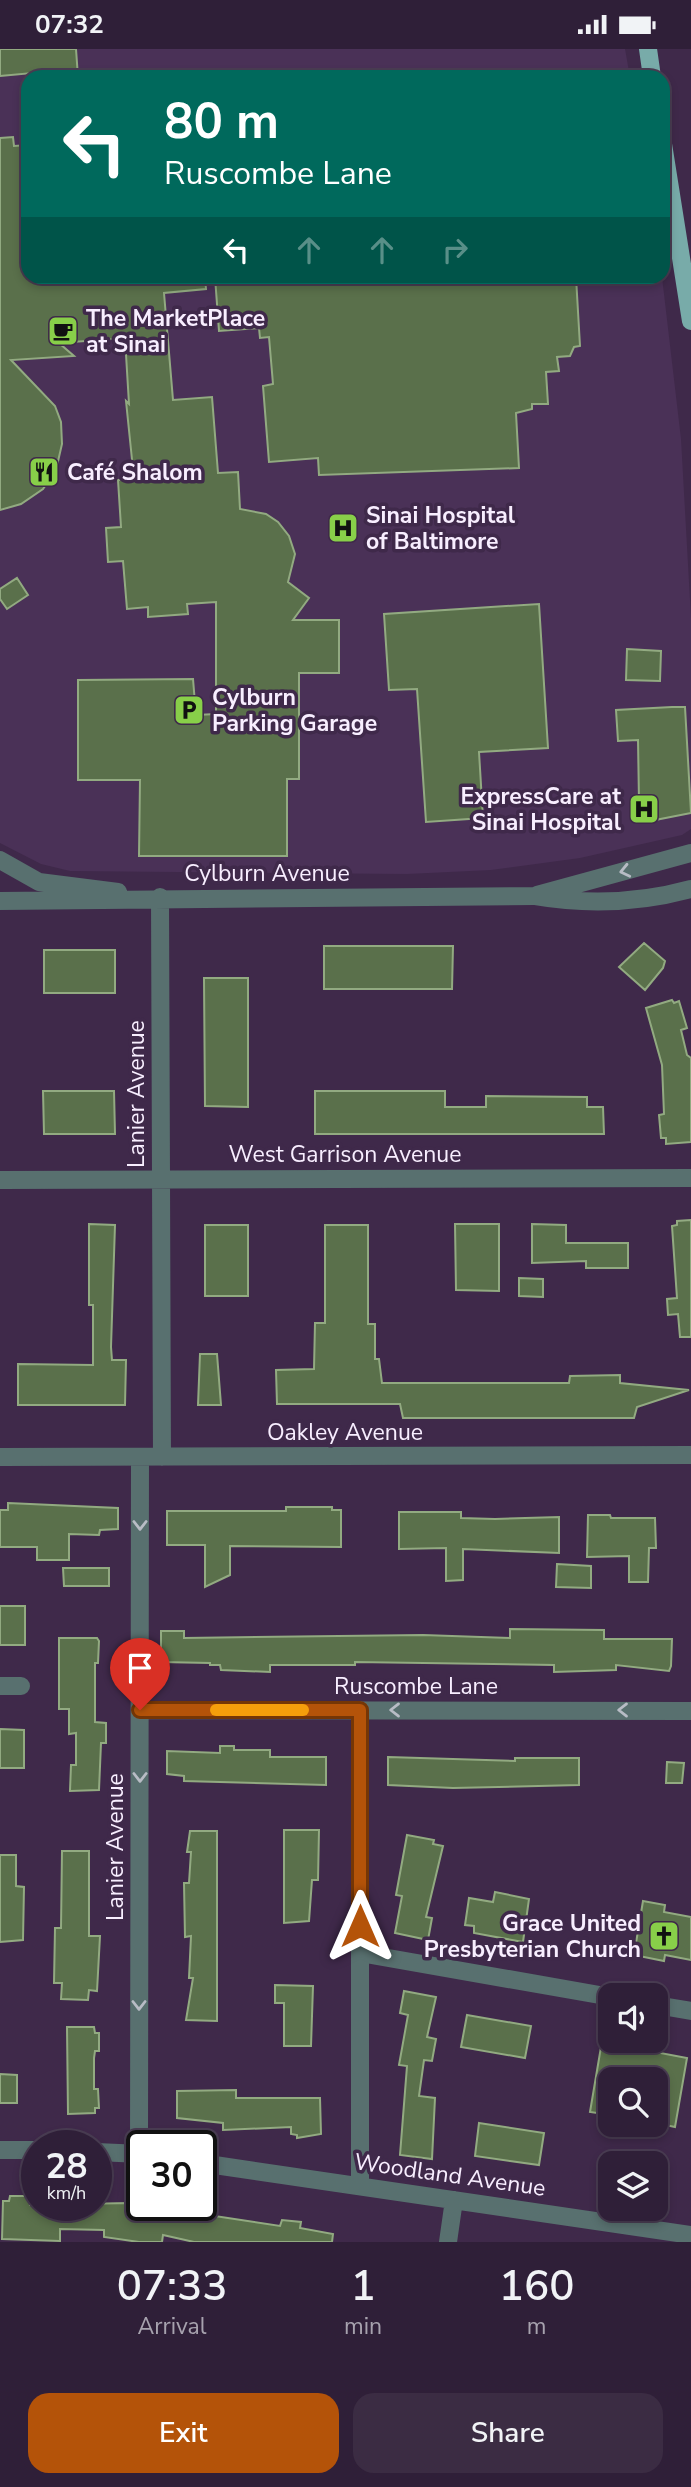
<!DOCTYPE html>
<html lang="en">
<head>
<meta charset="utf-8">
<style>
	:root { --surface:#2f1f38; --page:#3b2c43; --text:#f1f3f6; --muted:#a7a2ae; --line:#4a3d53; --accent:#b45309 }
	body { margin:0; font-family:"Nunito Sans",sans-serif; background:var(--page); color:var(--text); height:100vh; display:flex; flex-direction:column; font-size:26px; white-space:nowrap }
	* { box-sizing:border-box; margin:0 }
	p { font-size:23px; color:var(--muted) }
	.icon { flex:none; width:38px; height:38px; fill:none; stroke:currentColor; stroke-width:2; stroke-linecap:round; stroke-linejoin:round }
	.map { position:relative; height:2193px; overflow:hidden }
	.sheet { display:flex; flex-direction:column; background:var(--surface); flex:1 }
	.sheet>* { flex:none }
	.guide { position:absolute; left:21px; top:21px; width:649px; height:214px; border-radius:21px; box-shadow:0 4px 10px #0003,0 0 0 2px var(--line); background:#00695c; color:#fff; overflow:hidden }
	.fabs { position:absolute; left:598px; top:1934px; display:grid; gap:14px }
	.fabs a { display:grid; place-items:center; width:70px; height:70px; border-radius:14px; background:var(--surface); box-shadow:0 4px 10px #0003,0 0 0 2px var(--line); font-size:35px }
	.speed { position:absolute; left:21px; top:2081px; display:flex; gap:14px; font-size:35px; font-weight:700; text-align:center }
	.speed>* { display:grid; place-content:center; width:91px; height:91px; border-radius:50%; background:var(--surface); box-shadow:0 4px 10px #0003,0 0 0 2px var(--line); line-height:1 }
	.speed small { font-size:18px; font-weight:400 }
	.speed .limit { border:4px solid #111; border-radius:10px; background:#fff; color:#111 }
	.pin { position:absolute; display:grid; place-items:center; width:60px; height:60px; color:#fff; margin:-72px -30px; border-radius:50% 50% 50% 0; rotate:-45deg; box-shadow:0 0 7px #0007 }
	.pin .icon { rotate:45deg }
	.me { position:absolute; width:77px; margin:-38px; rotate:0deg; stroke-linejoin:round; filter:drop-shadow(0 0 5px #0008) }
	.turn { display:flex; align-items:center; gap:24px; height:147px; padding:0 28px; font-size:32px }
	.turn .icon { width:91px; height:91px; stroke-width:2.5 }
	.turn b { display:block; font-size:49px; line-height:60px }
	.lanes { display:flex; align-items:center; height:66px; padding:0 28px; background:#0003; justify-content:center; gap:35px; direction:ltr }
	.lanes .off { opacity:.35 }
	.eta { display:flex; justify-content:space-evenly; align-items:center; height:119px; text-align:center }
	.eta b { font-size:42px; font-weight:600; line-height:49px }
	.button { display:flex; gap:14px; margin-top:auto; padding:14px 28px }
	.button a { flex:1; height:80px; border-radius:21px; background:var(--accent); color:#fff; font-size:28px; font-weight:600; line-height:80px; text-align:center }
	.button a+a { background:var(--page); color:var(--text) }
	.status { display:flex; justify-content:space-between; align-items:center; height:49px; padding:0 35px; background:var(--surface); direction:ltr }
	.status svg { height:19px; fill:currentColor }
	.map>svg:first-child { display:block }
</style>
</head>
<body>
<div class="status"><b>07:32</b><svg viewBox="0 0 49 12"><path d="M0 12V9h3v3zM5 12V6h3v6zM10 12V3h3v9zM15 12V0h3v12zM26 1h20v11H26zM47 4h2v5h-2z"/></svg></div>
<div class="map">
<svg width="691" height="2193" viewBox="0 0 691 2193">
	<rect width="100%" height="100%" fill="#3f294a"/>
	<path fill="#4a3157" d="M 0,0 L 625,0 L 630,28 L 28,28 L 28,228 L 662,228 L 681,390 L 691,569 L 691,780 L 682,786 L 580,809 L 491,821 L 407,825 L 70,822 L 41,815 L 0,794 Z"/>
	<path fill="#5a704b" stroke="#92aa81" stroke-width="2" d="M 0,0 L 76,0 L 78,28 L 32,28 L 32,24 L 0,27 Z
		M 13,88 L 14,97 L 28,96 L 28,228 L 141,228 L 141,232 L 205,228 L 206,240 L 164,244 L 173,351 L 212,348 L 218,424 L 238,423 L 240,460 L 266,465 L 278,473 L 289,487 L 295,505 L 288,533 L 309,549 L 293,571 L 339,571 L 339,624 L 299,624 L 299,730 L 287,730 L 287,807 L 139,807 L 140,731 L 78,731 L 78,631 L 193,630 L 196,666 L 216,665 L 216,553 L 187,555 L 188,565 L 148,568 L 148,558 L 127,560 L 123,512 L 108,513 L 106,479 L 121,478 L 118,431 L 134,430 L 126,352 L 129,355 L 125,289 L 59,294 L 74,307 L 11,311 L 55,357 L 61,373 L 62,395 L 56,421 L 43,440 L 21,455 L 0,461 L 0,89 Z
		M 215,228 L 315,228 L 315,232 L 365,228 L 576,228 L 580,297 L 574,298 L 570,307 L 557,308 L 559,322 L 546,323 L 548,355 L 532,355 L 532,360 L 516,364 L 519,419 L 319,426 L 318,409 L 269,413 L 263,337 L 273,335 L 269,288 L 260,289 L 259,279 L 219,282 Z
		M 17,529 L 28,546 L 7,560 L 0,550 L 0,540 Z
		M 539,555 L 548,699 L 479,703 L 483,769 L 426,773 L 417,640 L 389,641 L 384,565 Z
		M 627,600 L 661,602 L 660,632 L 626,631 Z
		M 672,658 L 685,658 L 691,764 L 645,773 L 639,753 L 638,691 L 618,692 L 616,661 Z
		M 644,894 L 665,912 L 663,919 L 645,941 L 619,918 Z
		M 324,897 L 453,897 L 452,940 L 324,940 Z
		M 44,901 L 115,901 L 115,944 L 44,944 Z
		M 204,929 L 248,929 L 248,1058 L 205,1057 Z
		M 672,951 L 674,954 L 679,952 L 687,979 L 681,981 L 687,1006 L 691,1009 L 691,1093 L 666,1095 L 666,1089 L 661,1089 L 659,1066 L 664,1065 L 662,1016 L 646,959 Z
		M 43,1042 L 114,1042 L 115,1085 L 44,1085 Z
		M 315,1042 L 445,1042 L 445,1058 L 486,1058 L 486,1047 L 587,1048 L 587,1058 L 603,1058 L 604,1085 L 315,1085 Z
		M 691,1171 L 691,1288 L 680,1288 L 678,1265 L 668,1266 L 667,1250 L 677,1249 L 672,1177 L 677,1176 L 677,1172 Z
		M 89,1175 L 115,1176 L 111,1298 L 112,1311 L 126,1311 L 125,1356 L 18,1356 L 18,1315 L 93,1316 L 93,1256 L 89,1256 Z
		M 455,1175 L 499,1175 L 499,1242 L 456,1241 Z
		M 532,1175 L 566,1176 L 566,1194 L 628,1194 L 628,1219 L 586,1219 L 586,1212 L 532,1214 Z
		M 205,1176 L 248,1176 L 248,1247 L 205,1247 Z
		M 325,1176 L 368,1176 L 368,1275 L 375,1275 L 375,1310 L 379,1310 L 382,1334 L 569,1334 L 570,1327 L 620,1326 L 620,1334 L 689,1341 L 637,1358 L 634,1369 L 403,1369 L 400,1355 L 277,1355 L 276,1321 L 314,1320 L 315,1274 L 325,1274 Z
		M 519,1229 L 543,1230 L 543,1248 L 519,1247 Z
		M 200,1305 L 217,1305 L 221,1356 L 198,1356 Z
		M 8,1454 L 118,1459 L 118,1480 L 100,1481 L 99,1486 L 69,1485 L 69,1511 L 37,1511 L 37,1498 L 0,1498 L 0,1461 L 8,1461 Z
		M 286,1458 L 332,1458 L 332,1461 L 341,1461 L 341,1498 L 230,1497 L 230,1526 L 205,1538 L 205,1496 L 167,1496 L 167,1462 L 286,1462 Z
		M 399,1463 L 461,1463 L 461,1469 L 495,1470 L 559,1468 L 559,1504 L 463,1500 L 463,1531 L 446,1532 L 446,1499 L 399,1500 Z
		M 588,1466 L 610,1466 L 611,1469 L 655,1469 L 656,1499 L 649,1499 L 648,1533 L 629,1533 L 629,1507 L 587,1508 Z
		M 557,1515 L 591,1517 L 591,1539 L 556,1538 Z
		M 63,1519 L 109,1519 L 109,1537 L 64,1537 Z
		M 0,1557 L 25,1557 L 25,1596 L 0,1596 Z
		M 510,1580 L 604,1581 L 604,1590 L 672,1590 L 671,1617 L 669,1622 L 616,1616 L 616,1621 L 554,1623 L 554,1616 L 355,1613 L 355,1616 L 270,1616 L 270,1623 L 221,1621 L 220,1616 L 210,1616 L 210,1614 L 161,1613 L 161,1582 L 184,1582 L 184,1589 L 423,1586 L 510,1589 Z
		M 59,1589 L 97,1589 L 99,1592 L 98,1614 L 95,1614 L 95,1673 L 106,1674 L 106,1694 L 101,1694 L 99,1741 L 70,1742 L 71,1716 L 76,1716 L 76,1684 L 69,1685 L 69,1660 L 59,1660 Z
		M 0,1680 L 24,1681 L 24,1719 L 0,1719 Z
		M 220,1697 L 234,1697 L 234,1701 L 270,1701 L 270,1708 L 326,1708 L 326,1736 L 184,1732 L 184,1727 L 167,1725 L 167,1702 L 220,1704 Z
		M 388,1708 L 515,1712 L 515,1709 L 579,1709 L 579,1736 L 453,1739 L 388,1736 Z
		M 667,1713 L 684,1714 L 682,1734 L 666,1734 Z
		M 284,1781 L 319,1781 L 318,1831 L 312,1831 L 309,1872 L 284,1874 Z
		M 190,1782 L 217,1782 L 217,1972 L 186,1971 L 193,1929 L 189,1929 L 191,1887 L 185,1888 L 184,1834 L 189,1834 L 191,1803 L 187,1803 Z
		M 407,1786 L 434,1791 L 433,1795 L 443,1797 L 426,1868 L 432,1869 L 428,1891 L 395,1884 L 402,1847 L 396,1846 Z
		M 62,1802 L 89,1802 L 89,1887 L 100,1887 L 97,1942 L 89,1941 L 88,1951 L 61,1950 L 62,1934 L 54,1934 L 55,1879 L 61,1879 Z
		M 0,1806 L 16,1806 L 16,1837 L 24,1838 L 23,1891 L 0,1893 Z
		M 495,1843 L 529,1850 L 523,1893 L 474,1884 L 474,1877 L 465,1876 L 469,1849 L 493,1853 Z
		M 643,1852 L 665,1856 L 664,1863 L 691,1868 L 691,1911 L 665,1906 L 664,1912 L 634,1906 Z
		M 275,1936 L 313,1937 L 311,1997 L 284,1997 L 284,1954 L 275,1954 Z
		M 404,1942 L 436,1948 L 427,1988 L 436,1990 L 432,2012 L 424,2011 L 419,2047 L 435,2049 L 432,2110 L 400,2106 L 407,2017 L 399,2016 L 408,1966 L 400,1964 Z
		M 467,1966 L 531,1977 L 525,2009 L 461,1998 Z
		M 67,1978 L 94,1978 L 95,1984 L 99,1984 L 99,2002 L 95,2002 L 94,2009 L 94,2040 L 98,2040 L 99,2059 L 95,2059 L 95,2064 L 68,2065 Z
		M 602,1992 L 656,1995 L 655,2003 L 687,2009 L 675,2078 L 656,2074 L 656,2030 L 611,2030 L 611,2066 L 590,2063 Z
		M 0,2025 L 17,2026 L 17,2054 L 0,2054 Z
		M 236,2041 L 236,2049 L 320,2049 L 321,2085 L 297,2089 L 297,2086 L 291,2085 L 291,2078 L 223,2081 L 223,2074 L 177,2069 L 177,2042 Z
		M 479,2074 L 544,2084 L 539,2116 L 475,2107 Z
		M 10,2147 L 30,2147 L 30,2156 L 129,2154 L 280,2177 L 282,2171 L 301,2173 L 300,2179 L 333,2185 L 332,2193 L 194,2193 L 163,2186 L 162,2193 L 139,2193 L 104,2188 L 104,2181 L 60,2180 L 60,2192 L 2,2190 L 3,2152 L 9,2152 Z"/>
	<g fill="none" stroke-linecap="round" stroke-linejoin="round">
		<path stroke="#58706f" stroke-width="18" d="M 0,811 L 39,833 L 118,843
			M 537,846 L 691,804
			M 160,848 L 162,1408
			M 0,852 L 534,847 C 586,856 640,854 691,840
			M 0,1131 L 691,1129
			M 0,1408 L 691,1406
			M 0,1637 L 21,1637
			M 140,1661 L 691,1662
			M 360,1904 L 611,1948
			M 656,1956 L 691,1962
			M 0,2101 L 37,2101
			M 96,2103 L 142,2105
			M 139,2105 L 140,1408
			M 201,2114 L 691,2186
			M 360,2137 L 360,1661
			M 448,2193 L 454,2151"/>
		<path stroke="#78aba9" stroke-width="18" d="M 648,0 L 652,28
			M 663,95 L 691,272"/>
	</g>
	<defs><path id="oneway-chevron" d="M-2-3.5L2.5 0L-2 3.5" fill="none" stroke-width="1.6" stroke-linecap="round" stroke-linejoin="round" transform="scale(1.75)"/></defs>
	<g stroke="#b8bcc5">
		<use href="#oneway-chevron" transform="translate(625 822) rotate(167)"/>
		<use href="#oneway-chevron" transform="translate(140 1476) rotate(90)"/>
		<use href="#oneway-chevron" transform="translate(395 1661) rotate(-180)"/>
		<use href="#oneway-chevron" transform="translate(623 1661) rotate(-180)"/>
		<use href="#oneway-chevron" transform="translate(140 1728) rotate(90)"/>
		<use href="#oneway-chevron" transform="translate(139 1956) rotate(90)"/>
	</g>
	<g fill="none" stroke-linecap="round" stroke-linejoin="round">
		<g stroke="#753606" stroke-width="18">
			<path id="route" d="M 140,1661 L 360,1661 L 360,1877"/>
		</g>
		<use href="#route" stroke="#b45309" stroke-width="12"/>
		<path stroke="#f59e0b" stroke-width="12" d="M 216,1661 L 303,1661"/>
	</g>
	<defs>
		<g id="cafe-square" transform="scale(1.575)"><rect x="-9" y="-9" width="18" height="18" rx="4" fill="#88cf49" stroke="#3f294a"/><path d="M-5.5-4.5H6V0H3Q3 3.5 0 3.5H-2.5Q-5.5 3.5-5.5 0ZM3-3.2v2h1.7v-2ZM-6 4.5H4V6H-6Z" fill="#111"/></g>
		<g id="restaurant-square" transform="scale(1.575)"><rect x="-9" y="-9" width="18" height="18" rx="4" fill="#88cf49" stroke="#3f294a"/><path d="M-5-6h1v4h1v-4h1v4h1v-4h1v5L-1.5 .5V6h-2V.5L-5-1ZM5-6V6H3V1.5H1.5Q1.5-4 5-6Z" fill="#111"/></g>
		<g id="hospital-square" transform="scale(1.575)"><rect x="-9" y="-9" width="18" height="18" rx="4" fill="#88cf49" stroke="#3f294a"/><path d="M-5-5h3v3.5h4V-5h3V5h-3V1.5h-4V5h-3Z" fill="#111"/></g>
		<g id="parking-square" transform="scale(1.575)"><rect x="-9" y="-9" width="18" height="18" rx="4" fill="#88cf49" stroke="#3f294a"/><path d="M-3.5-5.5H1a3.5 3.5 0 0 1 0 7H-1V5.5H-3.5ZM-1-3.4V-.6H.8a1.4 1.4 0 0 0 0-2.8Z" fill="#111"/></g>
		<g id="church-square" transform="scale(1.575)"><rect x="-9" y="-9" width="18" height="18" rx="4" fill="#88cf49" stroke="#3f294a"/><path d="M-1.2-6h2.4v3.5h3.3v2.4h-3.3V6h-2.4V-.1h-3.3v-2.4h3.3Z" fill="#111"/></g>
	</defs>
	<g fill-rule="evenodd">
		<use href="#cafe-square" x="63" y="282"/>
		<use href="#restaurant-square" x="44" y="423"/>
		<use href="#hospital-square" x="343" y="479"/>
		<use href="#parking-square" x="189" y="661"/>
		<use href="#hospital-square" x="644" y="760"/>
		<use href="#church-square" x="664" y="1887"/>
	</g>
	<g text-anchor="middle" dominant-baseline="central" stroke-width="7" stroke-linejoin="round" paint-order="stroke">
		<g font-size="23" font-weight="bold" fill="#f8eeff" stroke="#3f294a" text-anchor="start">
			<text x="86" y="269">The MarketPlace<tspan x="86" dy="26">at Sinai</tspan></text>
			<text x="67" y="423">Café Shalom</text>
			<text x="366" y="466">Sinai Hospital<tspan x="366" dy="26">of Baltimore</tspan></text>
			<text x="212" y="648">Cylburn<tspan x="212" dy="26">Parking Garage</tspan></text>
			<text x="621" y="747" text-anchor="end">ExpressCare at<tspan x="621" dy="26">Sinai Hospital</tspan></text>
			<text x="641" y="1874" text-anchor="end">Grace United<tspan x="641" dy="26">Presbyterian Church</tspan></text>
		</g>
		<g font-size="23" fill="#f8eeff" stroke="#3f294a">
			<text x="267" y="824">Cylburn Avenue</text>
			<text transform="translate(136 1045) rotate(-90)">Lanier Avenue</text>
			<text x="345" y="1105">West Garrison Avenue</text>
			<text x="345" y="1383">Oakley Avenue</text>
			<text x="416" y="1637">Ruscombe Lane</text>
			<text transform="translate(115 1798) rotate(-90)">Lanier Avenue</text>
			<text transform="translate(450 2126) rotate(8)">Woodland Avenue</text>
		</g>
	</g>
</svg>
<div class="fabs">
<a><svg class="icon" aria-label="sound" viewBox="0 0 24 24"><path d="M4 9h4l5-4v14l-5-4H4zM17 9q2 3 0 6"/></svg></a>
<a><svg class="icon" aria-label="search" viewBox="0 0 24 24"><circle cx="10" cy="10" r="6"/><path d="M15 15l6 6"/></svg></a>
<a><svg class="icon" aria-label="layers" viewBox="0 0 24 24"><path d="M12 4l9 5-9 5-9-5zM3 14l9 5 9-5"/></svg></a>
</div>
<div class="speed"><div>28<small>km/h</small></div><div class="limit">30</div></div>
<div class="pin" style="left:140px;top:1661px;background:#d93025"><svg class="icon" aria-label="arrive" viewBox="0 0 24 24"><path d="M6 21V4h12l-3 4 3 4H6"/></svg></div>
<svg class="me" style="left:360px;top:1877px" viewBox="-20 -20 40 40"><path d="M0-17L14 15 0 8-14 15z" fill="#b45309" stroke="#fff" stroke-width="4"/></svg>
<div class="guide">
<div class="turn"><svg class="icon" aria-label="left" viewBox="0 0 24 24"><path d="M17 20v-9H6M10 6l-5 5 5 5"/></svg><div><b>80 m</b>Ruscombe Lane</div></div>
<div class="lanes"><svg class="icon" aria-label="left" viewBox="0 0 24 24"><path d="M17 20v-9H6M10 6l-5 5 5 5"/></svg><svg class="icon off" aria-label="ahead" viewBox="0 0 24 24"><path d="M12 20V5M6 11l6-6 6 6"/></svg><svg class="icon off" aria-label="ahead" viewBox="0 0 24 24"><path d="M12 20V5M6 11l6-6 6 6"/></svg><svg class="icon off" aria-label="right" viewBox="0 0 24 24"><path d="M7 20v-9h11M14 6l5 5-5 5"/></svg></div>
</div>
</div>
<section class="sheet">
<div class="eta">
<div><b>07:33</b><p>Arrival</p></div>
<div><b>1</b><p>min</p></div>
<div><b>160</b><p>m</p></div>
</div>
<div class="button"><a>Exit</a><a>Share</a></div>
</section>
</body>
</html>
